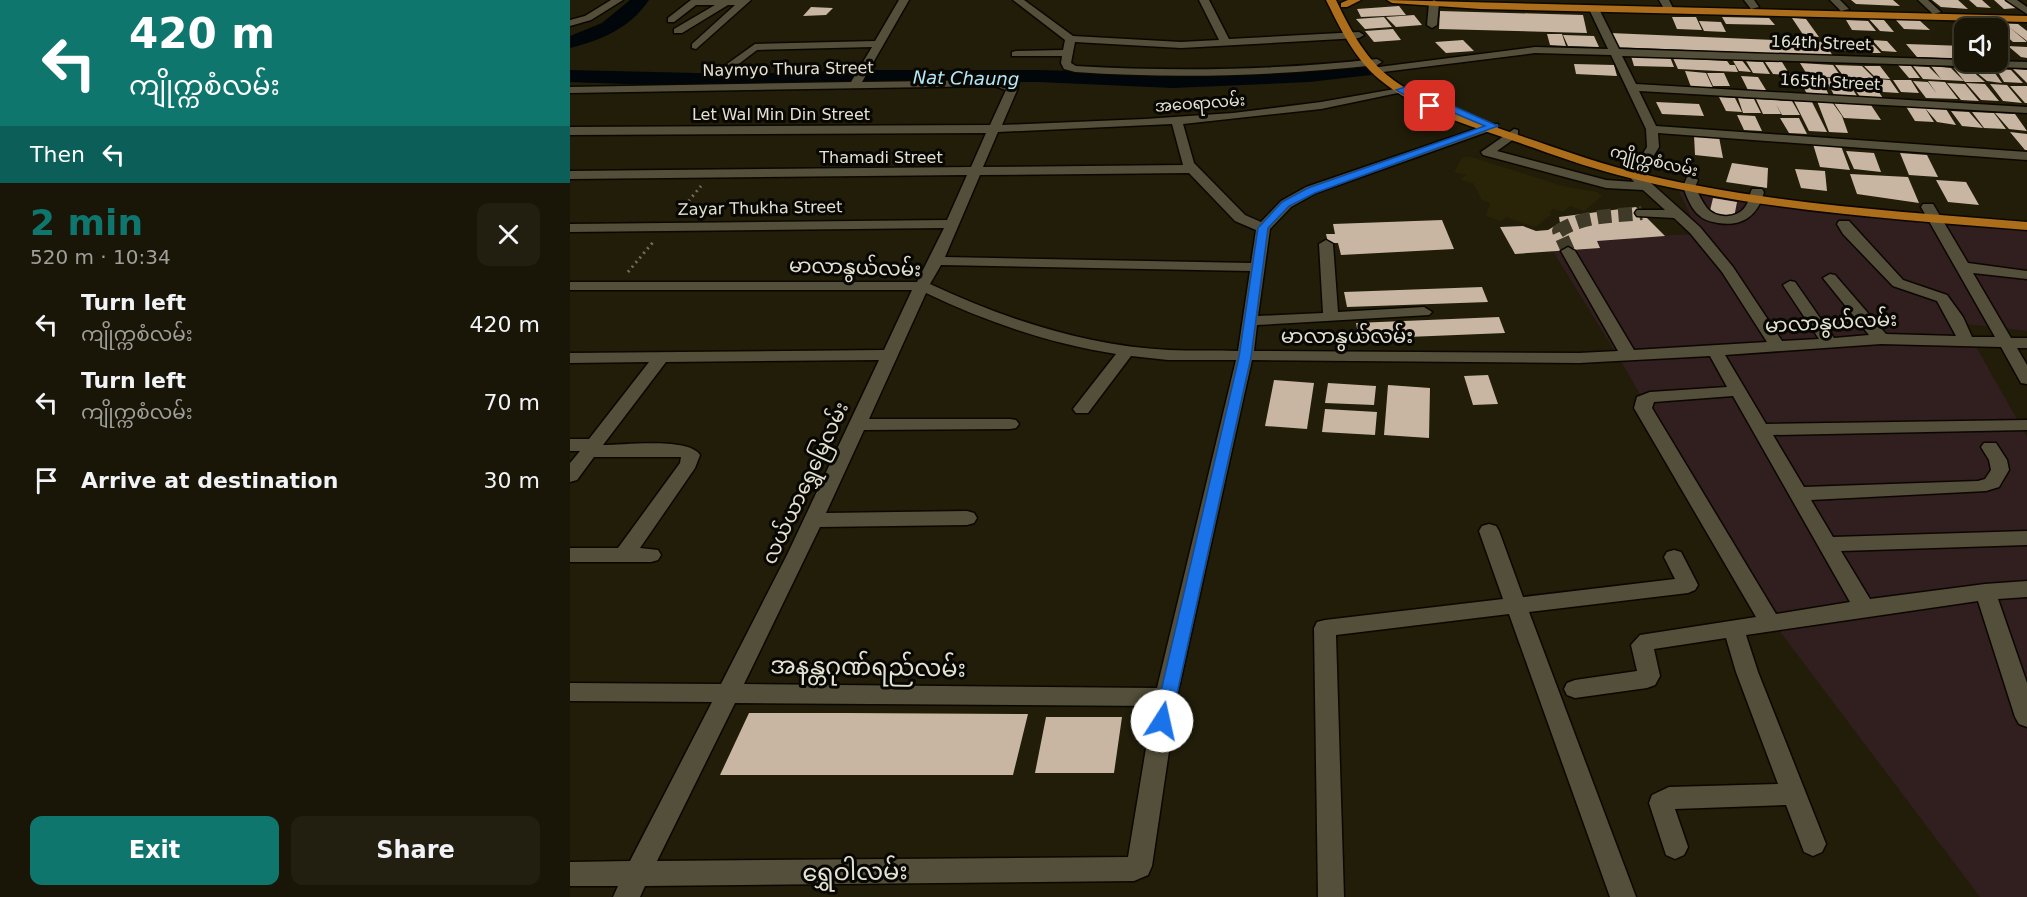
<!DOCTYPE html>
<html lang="en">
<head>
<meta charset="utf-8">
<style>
	:root { --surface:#191607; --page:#221f11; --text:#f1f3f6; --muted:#9f9f9b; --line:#373528; --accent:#0f766e }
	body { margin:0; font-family:"DejaVu Sans","Noto Sans Myanmar",sans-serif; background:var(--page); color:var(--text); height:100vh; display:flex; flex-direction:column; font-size:22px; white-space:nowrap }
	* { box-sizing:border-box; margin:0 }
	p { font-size:20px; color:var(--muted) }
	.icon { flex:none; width:33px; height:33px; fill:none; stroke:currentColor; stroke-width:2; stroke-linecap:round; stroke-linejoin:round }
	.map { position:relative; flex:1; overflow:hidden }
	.side { display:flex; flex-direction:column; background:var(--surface); width:570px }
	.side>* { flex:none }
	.banner { background:#0f766e; color:#fff; overflow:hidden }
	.tools { position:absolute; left:1384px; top:18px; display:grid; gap:12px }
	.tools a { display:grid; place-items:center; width:54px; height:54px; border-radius:12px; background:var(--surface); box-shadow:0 6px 24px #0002,0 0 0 2px var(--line); font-size:30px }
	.pin { position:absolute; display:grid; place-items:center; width:51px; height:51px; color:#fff; margin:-26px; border-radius:12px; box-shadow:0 3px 9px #0006 }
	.me { position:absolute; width:66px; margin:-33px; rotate:10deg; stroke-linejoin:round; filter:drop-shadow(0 0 4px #0008) }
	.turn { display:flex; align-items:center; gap:21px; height:126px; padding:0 30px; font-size:27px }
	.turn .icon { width:78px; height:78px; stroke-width:2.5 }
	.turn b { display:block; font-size:42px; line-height:51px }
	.then { display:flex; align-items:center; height:57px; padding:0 30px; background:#0003; gap:12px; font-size:22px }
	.round { display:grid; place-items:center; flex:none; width:63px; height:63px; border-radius:12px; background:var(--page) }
	.overview { display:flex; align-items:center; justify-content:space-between; height:102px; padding:0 30px }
	h1 { font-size:36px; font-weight:800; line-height:45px; color:var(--accent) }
	.button { display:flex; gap:12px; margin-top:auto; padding:12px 30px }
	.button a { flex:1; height:69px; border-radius:12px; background:var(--accent); color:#fff; font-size:24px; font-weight:800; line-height:69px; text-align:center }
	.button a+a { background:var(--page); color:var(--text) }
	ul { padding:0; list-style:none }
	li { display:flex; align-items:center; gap:18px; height:78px; padding:0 30px }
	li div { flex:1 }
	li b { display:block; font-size:22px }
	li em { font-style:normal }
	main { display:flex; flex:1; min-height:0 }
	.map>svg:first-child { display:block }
</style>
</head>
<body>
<main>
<section class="side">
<div class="banner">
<div class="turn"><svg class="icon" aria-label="left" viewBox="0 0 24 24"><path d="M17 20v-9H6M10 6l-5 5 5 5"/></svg><div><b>420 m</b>ကျိုက္ကစံလမ်း</div></div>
<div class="then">Then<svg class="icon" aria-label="left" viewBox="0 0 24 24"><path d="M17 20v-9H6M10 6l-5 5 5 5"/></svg></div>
</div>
<div class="overview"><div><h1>2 min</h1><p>520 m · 10:34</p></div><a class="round"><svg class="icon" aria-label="close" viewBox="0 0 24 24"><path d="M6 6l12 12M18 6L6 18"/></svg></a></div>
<ul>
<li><svg class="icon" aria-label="left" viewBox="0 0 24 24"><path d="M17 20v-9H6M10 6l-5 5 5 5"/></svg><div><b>Turn left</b><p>ကျိုက္ကစံလမ်း</p></div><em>420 m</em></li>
<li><svg class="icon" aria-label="left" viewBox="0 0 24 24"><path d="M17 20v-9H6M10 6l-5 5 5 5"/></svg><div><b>Turn left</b><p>ကျိုက္ကစံလမ်း</p></div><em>70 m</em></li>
<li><svg class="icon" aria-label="arrive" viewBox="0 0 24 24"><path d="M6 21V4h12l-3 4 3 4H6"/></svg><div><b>Arrive at destination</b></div><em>30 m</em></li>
</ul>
<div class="button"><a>Exit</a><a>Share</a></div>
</section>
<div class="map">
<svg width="1457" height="897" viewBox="0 0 1457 897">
	<rect width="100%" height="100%" fill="#211d09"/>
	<path fill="#311e1e" d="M 1107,187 L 1457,229 L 1457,331 L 1397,324 L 1408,350 L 1457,437 L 1457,897 L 1410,897 L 1193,609 L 1052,363 L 976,240 L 1129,234 Z"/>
	<path fill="#292407" d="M 901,157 L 993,186 L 1027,192 L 1032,196 L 1014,211 L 1000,206 L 993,212 L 983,209 L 979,213 L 982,214 L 965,227 L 936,217 L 931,221 L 916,216 L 920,203 L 912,200 L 903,183 L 890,180 L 896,175 L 884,172 L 892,158 Z"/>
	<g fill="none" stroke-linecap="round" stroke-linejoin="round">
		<path fill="#00060a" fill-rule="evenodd" d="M 60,0 L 79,0 C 60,28 32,40 0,48 L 0,36 L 32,23 Z
			M 793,64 L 801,65 L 804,70 L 801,75 L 739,82 L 603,88 L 469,82 L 302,82 L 167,88 L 0,82 L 0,70 L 167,74 L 302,70 L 469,70 L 603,74 L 739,70 Z"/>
	</g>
	<path fill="#c9b6a2" d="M 1281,0 L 1323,0 L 1330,6 L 1286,4 Z
		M 1362,0 L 1388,0 L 1398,9 L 1371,7 Z
		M 1399,0 L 1412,0 L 1421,8 L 1407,7 Z
		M 1424,0 L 1436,0 L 1447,8 L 1434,9 Z
		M 829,6 L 836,15 L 791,17 L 787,9 Z
		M 241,7 L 263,8 L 256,15 L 233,16 Z
		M 870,11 L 1013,15 L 1017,33 L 869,29 Z
		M 844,15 L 852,25 L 826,27 L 816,17 Z
		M 814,17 L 822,27 L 795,29 L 786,19 Z
		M 1102,17 L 1126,17 L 1132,30 L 1107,29 Z
		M 1152,17 L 1199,18 L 1205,25 L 1156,24 Z
		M 1222,18 L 1236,19 L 1249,37 L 1234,36 Z
		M 1298,18 L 1314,20 L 1324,32 L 1310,31 Z
		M 1325,19 L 1349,20 L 1360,30 L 1334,29 Z
		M 1276,20 L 1298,21 L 1306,31 L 1282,30 Z
		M 1129,21 L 1151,22 L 1156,32 L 1134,31 Z
		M 1422,23 L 1448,24 L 1457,31 L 1457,41 L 1439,27 L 1457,42 L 1443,42 Z
		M 823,29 L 831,40 L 804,42 L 795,31 Z
		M 1040,33 L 1254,42 L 1263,56 L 1043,47 Z
		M 977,34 L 992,34 L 996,46 L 980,45 Z
		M 993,35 L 1024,36 L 1029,47 L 998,46 Z
		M 1254,39 L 1268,39 L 1277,51 L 1263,50 Z
		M 1270,39 L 1285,40 L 1295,52 L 1280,52 Z
		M 893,40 L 904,51 L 876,53 L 865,42 Z
		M 1287,40 L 1299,40 L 1311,53 L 1298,53 Z
		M 1302,40 L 1317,41 L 1327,52 L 1312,51 Z
		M 1336,44 L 1395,46 L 1395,59 L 1347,57 Z
		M 1438,46 L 1457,47 L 1457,58 L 1451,57 Z
		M 1061,56 L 1100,57 L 1104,67 L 1064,66 Z
		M 1103,58 L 1157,61 L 1160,65 L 1165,65 L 1168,72 L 1108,69 Z
		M 1162,59 L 1171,59 L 1181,72 L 1169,71 Z
		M 1176,61 L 1193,62 L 1200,74 L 1183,73 Z
		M 1195,62 L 1212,62 L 1220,75 L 1203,74 Z
		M 1230,63 L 1263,65 L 1272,78 L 1238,76 Z
		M 1004,64 L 1044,65 L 1047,76 L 1006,74 Z
		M 1265,65 L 1292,66 L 1304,78 L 1275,78 Z
		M 1328,65 L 1341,66 L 1350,78 L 1339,78 Z
		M 1294,66 L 1310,66 L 1320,79 L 1306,78 Z
		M 1343,66 L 1359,67 L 1371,79 L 1361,66 L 1381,68 L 1394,81 L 1353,79 Z
		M 1384,68 L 1401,70 L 1415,82 L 1395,82 Z
		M 1401,68 L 1422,69 L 1432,83 L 1417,81 Z
		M 1426,69 L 1441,70 L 1453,83 L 1434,82 Z
		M 1443,69 L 1457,70 L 1457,83 Z
		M 1115,71 L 1136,73 L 1143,88 L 1121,87 Z
		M 1137,73 L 1154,73 L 1160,86 L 1143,86 Z
		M 1171,76 L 1188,77 L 1196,90 L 1178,90 Z
		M 1228,77 L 1250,78 L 1259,95 L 1237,94 Z
		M 1255,78 L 1276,79 L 1287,96 L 1264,95 Z
		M 1304,79 L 1320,80 L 1329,93 L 1313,92 Z
		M 1279,80 L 1301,81 L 1313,98 L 1290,97 Z
		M 1323,80 L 1341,80 L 1349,93 L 1331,92 Z
		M 1343,81 L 1358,82 L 1367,94 L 1358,81 L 1375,82 L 1388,99 L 1356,98 Z
		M 1377,83 L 1395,84 L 1409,101 L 1391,100 Z
		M 1396,83 L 1415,84 L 1429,101 L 1411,100 Z
		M 1420,84 L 1437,85 L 1452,103 L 1433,101 Z
		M 1440,86 L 1457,86 L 1457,103 L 1455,103 Z
		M 1149,97 L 1165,98 L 1172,112 L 1156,111 Z
		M 1168,98 L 1184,99 L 1191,113 L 1173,113 Z
		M 1186,99 L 1222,101 L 1230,115 L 1212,115 L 1206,104 L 1211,114 L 1193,114 Z
		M 1224,101 L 1242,102 L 1257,132 L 1239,131 Z
		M 1247,101 L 1262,102 L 1272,116 L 1278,133 L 1259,132 Z
		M 1086,102 L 1129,104 L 1134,116 L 1092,114 Z
		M 1264,103 L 1301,105 L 1311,120 L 1274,118 Z
		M 1335,105 L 1376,109 L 1386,125 L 1367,122 L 1355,108 L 1364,122 L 1345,121 Z
		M 1381,111 L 1399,112 L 1413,128 L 1392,126 Z
		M 1402,112 L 1424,113 L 1436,129 L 1414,128 Z
		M 1425,113 L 1445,114 L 1457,131 L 1439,129 Z
		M 1167,115 L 1185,116 L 1192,131 L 1174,130 Z
		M 1210,118 L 1229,118 L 1237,134 L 1219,133 Z
		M 1440,132 L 1457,134 L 1457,150 L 1455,150 Z
		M 1124,135 L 1149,137 L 1153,158 L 1125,155 Z
		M 1243,144 L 1271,146 L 1280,170 L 1250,167 Z
		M 1276,151 L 1304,153 L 1311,172 L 1284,169 Z
		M 1330,153 L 1357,155 L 1368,177 L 1339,175 Z
		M 1162,163 L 1198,168 L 1197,188 L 1156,182 Z
		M 1225,169 L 1255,171 L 1257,191 L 1231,188 Z
		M 1280,174 L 1338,177 L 1349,203 L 1287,194 Z
		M 1366,180 L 1396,182 L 1409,205 L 1378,202 Z
		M 1143,198 L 1167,202 L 1163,223 L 1138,219 Z
		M 1066,207 L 1095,236 L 1027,241 L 1030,248 L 945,254 L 930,227 L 953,226 L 966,231 L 978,230 L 990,223 L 989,217 Z
		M 872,220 L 884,249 L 771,255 L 768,243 L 758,243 L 756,234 L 765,234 L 763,224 Z
		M 912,287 L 918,302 L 777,307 L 774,292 Z
		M 929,317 L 935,333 L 789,339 L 786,323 Z
		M 918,375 L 928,404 L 903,405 L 894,376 Z
		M 704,380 L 744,383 L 737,429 L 695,426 Z
		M 758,383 L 806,386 L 804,405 L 755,403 Z
		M 818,385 L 860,388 L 859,438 L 814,435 Z
		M 755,409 L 807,412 L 805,435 L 752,432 Z
		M 179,713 L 276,713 L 458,714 L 443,775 L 150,775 Z
		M 476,717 L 552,717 L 544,773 L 465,773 Z"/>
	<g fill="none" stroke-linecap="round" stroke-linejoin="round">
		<path stroke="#3e3a27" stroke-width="14" stroke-dasharray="14 7" stroke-linecap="butt" d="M 998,251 L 989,231 C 1014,215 1044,216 1072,213"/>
		<g stroke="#0b0700" stroke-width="3">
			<path id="minor" d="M 41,0 L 53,0 L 21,20 L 0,26 L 0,20 L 15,16 Z
				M 121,0 L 181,0 L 126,49 L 122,48 L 122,44 L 165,5 L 158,5 L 112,33 L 104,33 L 104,29 L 145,5 L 126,5 L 104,22 L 98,22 L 98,18 Z
				M 329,0 L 339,0 L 292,82 L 425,80 L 446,86 L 448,88 L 432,125 L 575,119 L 663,113 L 751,102 L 842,86 L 842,90 L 751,109 L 613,124 L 624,163 L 675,215 L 691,222 L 711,201 L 736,187 L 920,124 L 928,124 L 928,128 L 746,193 L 721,207 L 700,229 L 688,316 L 753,313 L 749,244 L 756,240 L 763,244 L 768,312 L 854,307 L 862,312 L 859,315 L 687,325 L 684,351 L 1009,353 L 1048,351 L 991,251 L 998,247 L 1005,251 L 1064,350 L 1197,342 L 1152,272 L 1120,233 L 1104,218 L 1067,216 L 1065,213 L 1067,210 L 1095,210 L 1073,190 L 1036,188 L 913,155 L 911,152 L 944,129 L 948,130 L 948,136 L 927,151 L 1036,180 L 1064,182 L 1059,176 L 1077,147 L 1076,129 L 1041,55 L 965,53 L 805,73 L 801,72 L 801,68 L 965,47 L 1038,49 L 1019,9 L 1024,6 L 1029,9 L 1049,49 L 1457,62 L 1457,68 L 1052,56 L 1066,84 L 1457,107 L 1457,113 L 1069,91 L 1086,126 L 1457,152 L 1457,160 L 1088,133 L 1089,147 L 1072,175 L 1130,227 L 1163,267 L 1212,341 L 1249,339 L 1213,285 L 1220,281 L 1225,282 L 1264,338 L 1299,335 L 1253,278 L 1260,274 L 1265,275 L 1316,334 L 1386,336 L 1367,301 L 1323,286 L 1273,234 L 1267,224 L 1269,221 L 1279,221 L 1333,280 L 1377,295 L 1393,317 L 1402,337 L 1425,337 L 1351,207 L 1353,204 L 1363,204 L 1398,263 L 1457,271 L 1457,279 L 1403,273 L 1441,338 L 1457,338 L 1457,348 L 1447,348 L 1457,365 L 1457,384 L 1451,383 L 1431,347 L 1311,344 L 1155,355 L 1196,424 L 1457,420 L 1457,430 L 1203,435 L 1234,487 L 1408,481 L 1415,479 L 1421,470 L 1419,460 L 1411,447 L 1414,443 L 1426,443 L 1437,460 L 1439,470 L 1429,487 L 1416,491 L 1241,500 L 1263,537 L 1457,531 L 1457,545 L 1271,551 L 1300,599 L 1415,584 L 1457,581 L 1457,597 L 1428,599 L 1457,683 L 1457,727 L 1449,724 L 1445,717 L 1408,601 L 1176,635 L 1188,672 L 1256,844 L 1252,852 L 1243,856 L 1234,852 L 1216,805 L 1105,809 L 1118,847 L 1114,855 L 1105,859 L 1096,855 L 1079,803 L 1082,795 L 1099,787 L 1208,784 L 1166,672 L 1156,638 L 1084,649 L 1090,676 L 1085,685 L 1077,688 L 1005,698 L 997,695 L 994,689 L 997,683 L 1005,680 L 1067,671 L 1061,645 L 1070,635 L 1186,617 L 1064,408 L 1067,397 L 1080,392 L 1157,387 L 1140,356 L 1009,363 L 682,360 L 607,697 L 582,866 L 578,875 L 564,881 L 75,886 L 70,897 L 43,897 L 48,886 L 0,886 L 0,862 L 60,861 L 142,702 L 0,701 L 0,683 L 151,684 L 217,555 L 309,360 L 96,362 L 33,445 C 54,445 119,437 130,455 L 125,468 L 70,548 L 88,550 L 91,555 L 88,560 L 81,562 L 0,562 L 0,548 L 48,548 L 110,463 L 111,457 L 24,457 L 7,480 L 0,482 L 0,463 L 10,451 L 0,451 L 0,439 L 19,439 L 79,362 L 0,363 L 0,353 L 314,350 L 342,290 L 0,290 L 0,282 L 347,282 L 374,228 L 0,232 L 0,224 L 377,220 L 397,175 L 0,179 L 0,171 L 401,167 L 416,133 L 0,135 L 0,127 L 420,125 L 436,90 L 424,86 L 0,93 L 0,87 L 281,82 L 302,47 L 187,50 L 166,66 L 158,66 L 157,64 L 185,44 L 305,41 ZM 602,124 L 613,165 L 413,167 L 428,132 ZM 619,173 L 665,221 L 686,230 L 681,263 L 375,257 L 410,175 ZM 371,265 L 680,271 L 668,351 C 645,350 622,351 599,350 C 515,346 435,319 360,284 ZM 356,293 C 417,322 480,344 546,354 L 503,409 L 506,413 L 518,413 L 561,356 L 598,360 L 666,360 L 587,688 L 174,684 L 250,527 L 397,525 L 404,523 L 407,518 L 404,513 L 397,511 L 256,513 L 294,430 L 440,429 L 446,428 L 449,424 L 446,420 L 440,419 L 299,419 ZM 1163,396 L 1280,602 L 1206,614 L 1082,408 L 1084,402 ZM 165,703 L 583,706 L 558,857 L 87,861 Z
				M 443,0 L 454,0 L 503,36 L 611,42 L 649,40 L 629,0 L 639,0 L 659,39 L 789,32 L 794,35 L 789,38 L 611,48 L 505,42 L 501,63 L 506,66 C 607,72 706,70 807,59 L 812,62 L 807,65 C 706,76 606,79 505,72 L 494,69 L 491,63 L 492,56 L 442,56 L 442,52 L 446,51 L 493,50 L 495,40 Z
				M 864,0 L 869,3 L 867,25 L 862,28 L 857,25 L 859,3 Z
				M 1089,0 L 1099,0 L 1104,10 L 1102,12 L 1096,12 Z
				M 1174,0 L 1184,0 L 1189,7 L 1181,9 Z
				M 1260,0 L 1270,0 L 1279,9 L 1271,11 Z
				M 1348,0 L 1358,0 L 1371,12 L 1363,14 Z
				M 1436,0 L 1447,0 L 1457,7 L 1457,14 Z
				M 1122,176 L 1128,180 L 1125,187 C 1129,194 1132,202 1137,208 C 1146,219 1167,219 1175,207 C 1179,202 1179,195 1182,189 L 1192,189 L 1194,192 C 1188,216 1172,227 1148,223 C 1142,222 1134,220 1130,216 C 1121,209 1117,197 1113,187 L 1117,177 Z
				M 919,524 L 926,526 L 929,531 L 953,597 L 1105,579 L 1094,557 L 1097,552 L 1104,550 L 1111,552 L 1128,585 L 1125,590 L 1118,593 L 959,612 L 1066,897 L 1040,897 L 939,614 L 766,635 L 774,897 L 748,897 L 744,628 L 747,622 L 755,620 L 933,599 L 909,531 L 912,526 Z"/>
		</g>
		<g stroke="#0b0700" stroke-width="3">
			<path id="major" d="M 756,0 L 766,0 C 779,27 793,55 817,75 C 854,105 903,119 948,135 C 984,147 1019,160 1056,170 C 1186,203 1324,211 1457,222 L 1457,230 C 1321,219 1180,210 1048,175 C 1013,166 978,153 944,141 C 898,125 847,111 809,79 C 784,58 770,28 756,0 Z
				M 778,0 L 791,0 L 777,7 L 771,7 L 771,3 Z
				M 817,0 L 1457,16 L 1457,22 L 911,9 L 822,3 Z"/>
		</g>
		<path stroke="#706d5c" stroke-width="3" stroke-dasharray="2 4" stroke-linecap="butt" d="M 107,215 L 131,186
			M 58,272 L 84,241"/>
		<use href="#minor" fill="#534f3a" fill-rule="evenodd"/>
		<use href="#major" fill="#ad6e1b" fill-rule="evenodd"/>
	</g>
	<path fill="#1a73e8" stroke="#114b97" stroke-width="1.5" d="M 838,86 L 928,126 L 745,193 L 719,206 L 698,228 L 681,357 L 601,721 L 599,726 L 592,728 L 586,726 L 584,721 L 669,357 L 688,228 L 712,202 L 738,188 L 915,126 L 858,102 L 864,106 L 857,108 L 826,90 Z"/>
	<g text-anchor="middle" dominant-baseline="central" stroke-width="6" stroke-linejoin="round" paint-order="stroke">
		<g font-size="16" fill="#e3e1d4" stroke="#090702">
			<text transform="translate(1251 43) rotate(2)">164th Street</text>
			<text transform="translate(218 69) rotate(-1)">Naymyo Thura Street</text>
			<text transform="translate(1260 82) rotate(3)">165th Street</text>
			<text transform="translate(630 103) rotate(-4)">အဝေရာလမ်း</text>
			<text x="211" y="114">Let Wal Min Din Street</text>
			<text x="311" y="157">Thamadi Street</text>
			<text transform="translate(1084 161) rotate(13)">ကျိုက္ကစံလမ်း</text>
			<text transform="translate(190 208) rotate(-1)">Zayar Thukha Street</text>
		</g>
		<g font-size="18" font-style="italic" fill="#b3e8fc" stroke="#090702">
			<text transform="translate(396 78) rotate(1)">Nat Chaung</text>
		</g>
		<g font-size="20" fill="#e3e1d4" stroke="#090702">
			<text transform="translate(285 267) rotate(2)">မာလာနွယ်လမ်း</text>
			<text transform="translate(1261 322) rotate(-3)">မာလာနွယ်လမ်း</text>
			<text x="777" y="336">မာလာနွယ်လမ်း</text>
			<text transform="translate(235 483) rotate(-65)">လယ်ယာရွှေမြေလမ်း</text>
		</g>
		<g font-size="24" fill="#e3e1d4" stroke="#090702">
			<text transform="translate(298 667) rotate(1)">အနန္တဂုဏ်ရည်လမ်း</text>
			<text transform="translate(285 872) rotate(-1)">ရွှေဝါလမ်း</text>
		</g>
	</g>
</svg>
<div class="tools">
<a><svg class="icon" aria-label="sound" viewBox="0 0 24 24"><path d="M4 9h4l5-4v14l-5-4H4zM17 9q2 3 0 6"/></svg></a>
</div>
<div class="pin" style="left:860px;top:106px;background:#d93025"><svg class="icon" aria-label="arrive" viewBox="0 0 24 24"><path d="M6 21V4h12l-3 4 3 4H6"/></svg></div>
<svg class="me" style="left:592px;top:721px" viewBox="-20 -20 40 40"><circle r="19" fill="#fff"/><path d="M0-13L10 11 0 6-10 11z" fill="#1a73e8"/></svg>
</div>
</main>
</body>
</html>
